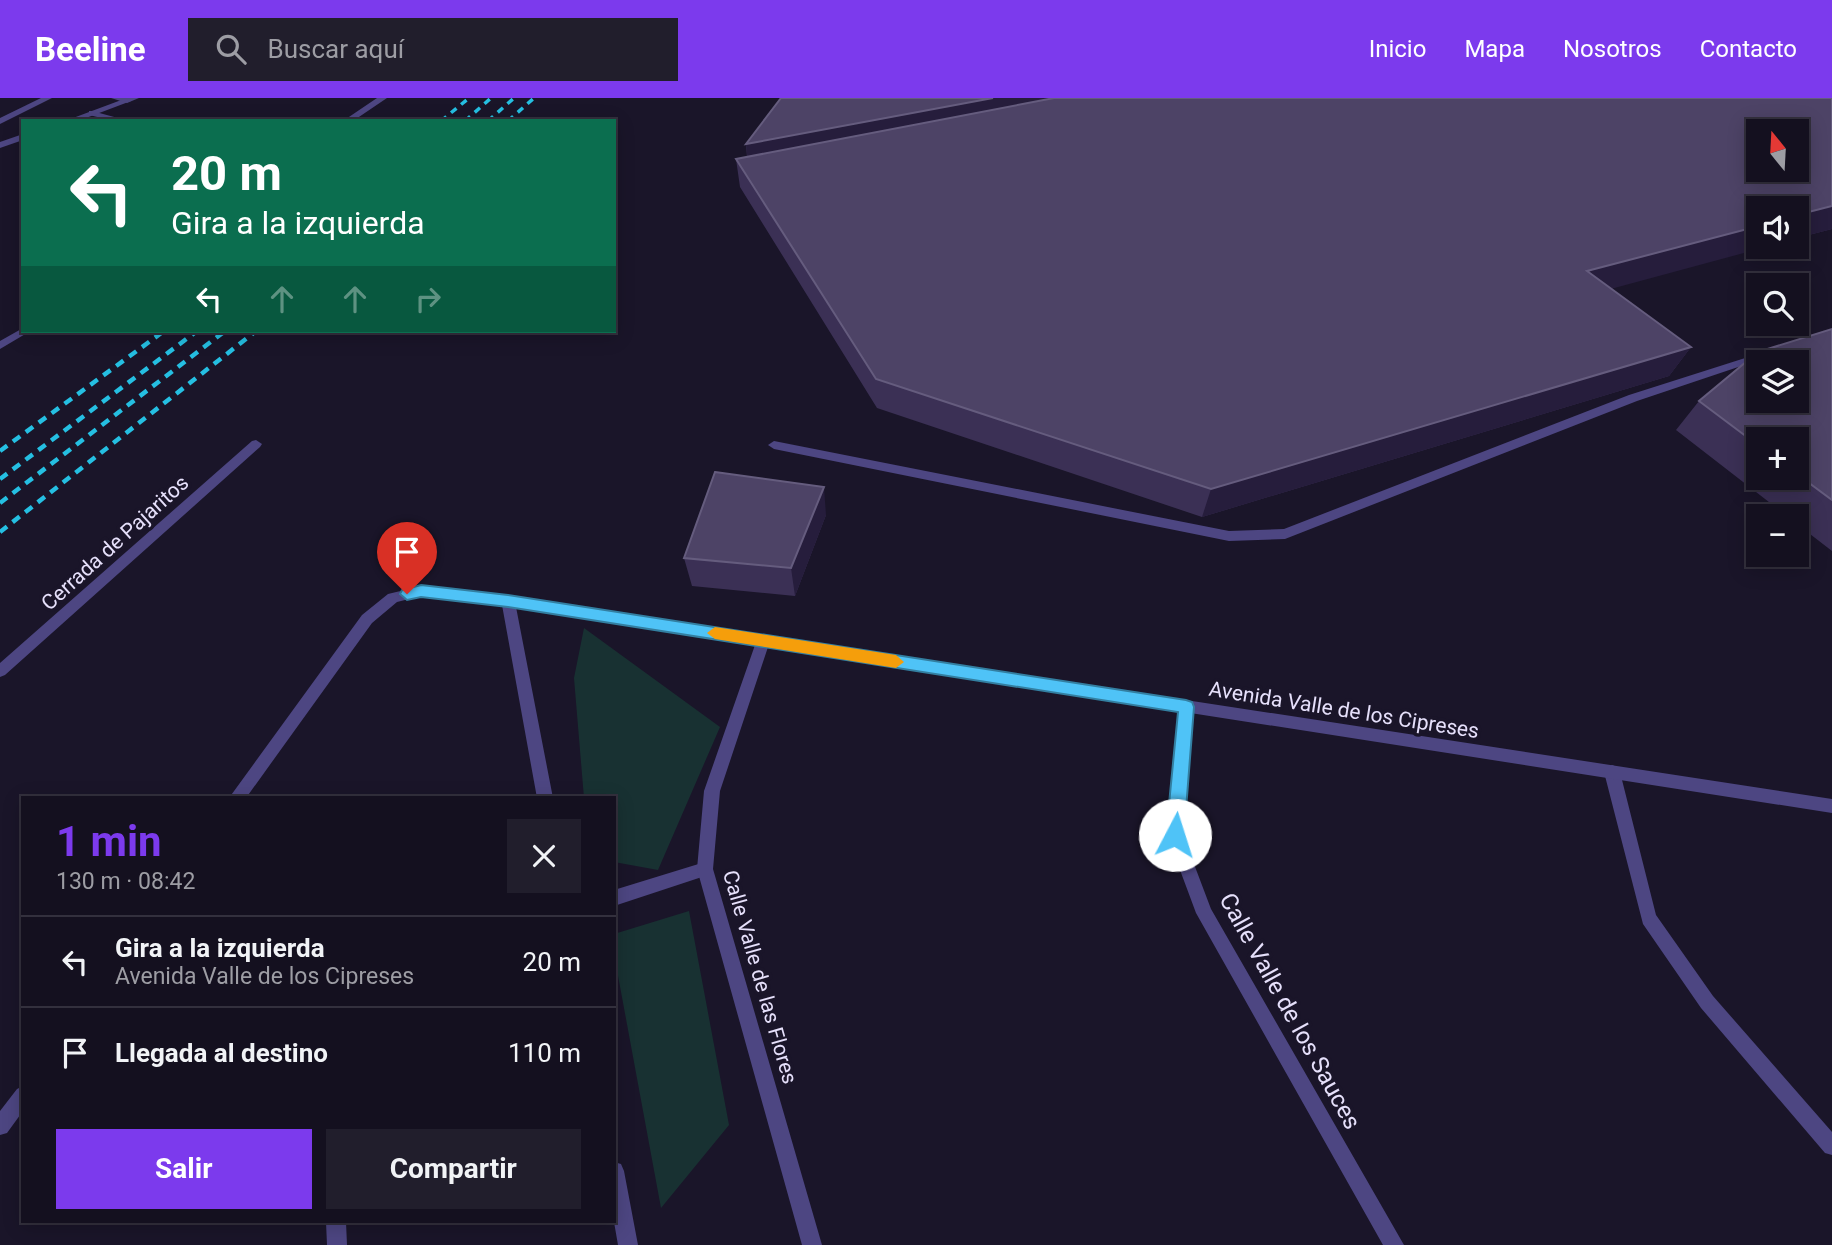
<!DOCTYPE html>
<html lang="es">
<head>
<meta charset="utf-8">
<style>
	:root { --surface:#14101f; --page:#211e2c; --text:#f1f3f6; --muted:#9d9da4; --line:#33303d; --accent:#7c3aed }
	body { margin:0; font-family:Roboto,sans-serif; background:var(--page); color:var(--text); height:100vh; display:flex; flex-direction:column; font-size:26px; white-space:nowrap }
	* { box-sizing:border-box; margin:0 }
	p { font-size:23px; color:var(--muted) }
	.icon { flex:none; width:38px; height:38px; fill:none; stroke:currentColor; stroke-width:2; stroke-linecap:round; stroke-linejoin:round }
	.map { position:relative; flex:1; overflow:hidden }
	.details { position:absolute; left:21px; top:698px; width:595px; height:427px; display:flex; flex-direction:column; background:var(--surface); border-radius:0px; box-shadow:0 4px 18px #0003,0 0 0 2px var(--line) }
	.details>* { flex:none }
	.guide { position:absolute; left:21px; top:21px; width:595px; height:214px; border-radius:0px; box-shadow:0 4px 18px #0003,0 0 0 2px var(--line); background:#0b6e4f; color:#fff; overflow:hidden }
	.needle { width:46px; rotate:342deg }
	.fabs { position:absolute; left:1746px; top:21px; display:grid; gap:14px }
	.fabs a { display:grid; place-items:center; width:63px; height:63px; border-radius:0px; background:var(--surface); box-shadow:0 4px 18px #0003,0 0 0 2px var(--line); font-size:35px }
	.pin { position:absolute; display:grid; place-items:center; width:60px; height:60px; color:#fff; margin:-72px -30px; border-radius:50% 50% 50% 0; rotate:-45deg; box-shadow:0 0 7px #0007 }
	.pin .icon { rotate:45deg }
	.me { position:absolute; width:77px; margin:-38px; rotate:5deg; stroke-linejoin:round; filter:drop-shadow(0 0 5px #0008) }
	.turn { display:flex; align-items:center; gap:24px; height:147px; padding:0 35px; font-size:32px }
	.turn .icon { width:91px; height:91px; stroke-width:2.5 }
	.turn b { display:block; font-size:49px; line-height:60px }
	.lanes { display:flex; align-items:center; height:66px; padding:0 35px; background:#0003; justify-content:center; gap:35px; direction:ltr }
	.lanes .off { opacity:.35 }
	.round { display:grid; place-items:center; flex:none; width:74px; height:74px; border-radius:0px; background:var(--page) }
	.head { display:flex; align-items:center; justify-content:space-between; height:119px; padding:0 35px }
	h1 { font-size:42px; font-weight:700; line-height:52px; color:var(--accent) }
	.cta { display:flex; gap:14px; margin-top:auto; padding:14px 35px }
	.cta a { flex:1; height:80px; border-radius:0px; background:var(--accent); color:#fff; font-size:28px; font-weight:700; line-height:80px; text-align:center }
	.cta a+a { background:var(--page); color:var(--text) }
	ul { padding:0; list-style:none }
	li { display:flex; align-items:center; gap:21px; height:91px; padding:0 35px; border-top:2px solid var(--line) }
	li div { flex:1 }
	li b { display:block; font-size:26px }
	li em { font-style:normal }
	header { display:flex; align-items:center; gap:42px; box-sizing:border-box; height:98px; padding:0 35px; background:var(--accent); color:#fff }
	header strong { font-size:33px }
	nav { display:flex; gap:38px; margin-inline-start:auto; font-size:24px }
	.search { width:490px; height:63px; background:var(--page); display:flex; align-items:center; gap:18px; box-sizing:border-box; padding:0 24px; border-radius:0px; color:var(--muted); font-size:26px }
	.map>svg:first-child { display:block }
</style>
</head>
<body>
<header>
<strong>Beeline</strong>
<div class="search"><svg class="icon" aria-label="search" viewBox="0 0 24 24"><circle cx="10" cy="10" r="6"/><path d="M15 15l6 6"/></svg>Buscar aquí</div>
<nav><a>Inicio</a><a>Mapa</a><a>Nosotros</a><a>Contacto</a></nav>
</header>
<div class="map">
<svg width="1832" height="1147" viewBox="0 0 1832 1147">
	<rect width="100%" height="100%" fill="#1a1529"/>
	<path fill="#183132" d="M 584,530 L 720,629 L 658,772 L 614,764 L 614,700 L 584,700 L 574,580 Z
		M 689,813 L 729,1027 L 661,1110 L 614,856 L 614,836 Z"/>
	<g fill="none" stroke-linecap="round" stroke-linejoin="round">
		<path fill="#4d4682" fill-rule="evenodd" d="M 1764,254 L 1768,255 L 1768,259 L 1637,303 L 1285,441 L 1229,443 L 774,351 L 768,347 L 774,343 L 1229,433 L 1284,431 L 1629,297 Z"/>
		<path fill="#4d4682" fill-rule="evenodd" d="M 41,0 L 52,0 L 0,26 L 0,20 Z
			M 111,0 L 139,0 L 127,5 Z
			M 377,0 L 387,0 L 353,23 L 343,23 Z
			M 89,13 L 92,13 L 129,23 L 114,23 L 89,17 Z
			M 23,230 L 23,233 L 28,233 L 27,235 L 0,251 L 0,243 Z
			M 256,342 L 262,346 L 260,349 L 5,577 L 0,579 L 0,565 L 252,343 Z
			M 1186,603 L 1191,605 L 1193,609 L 1183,737 L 1211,811 L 1404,1147 L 1383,1147 L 1196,815 L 1167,737 L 1179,609 L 1181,605 Z
			M 1612,667 L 1617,669 L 1620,674 L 1656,817 L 1713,898 L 1832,1034 L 1832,1057 L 1825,1055 L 1701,910 L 1643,826 L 1604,674 L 1607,669 Z
			M 705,764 L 711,766 L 713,771 L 711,776 L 614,808 L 614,792 Z
			M 326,1124 L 346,1124 L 347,1147 L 327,1147 Z"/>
		<path fill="#4d4682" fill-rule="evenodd" d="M 124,1 L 131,3 L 78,23 L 65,23 Z
			M 23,36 L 23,42 L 0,50 L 0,44 Z
			M 421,488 L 508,498 L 1832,701 L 1832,715 L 768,549 L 720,693 L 713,771 L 822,1147 L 802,1147 L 697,771 L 704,693 L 755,547 L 516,509 L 553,700 L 537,700 L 502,507 L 421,498 L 397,504 L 372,525 L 246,700 L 229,700 L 362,517 L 388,496 Z
			M 23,988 L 23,1013 L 7,1035 L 0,1037 L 0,1013 L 17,991 Z
			M 614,1064 L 621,1066 L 624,1073 L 638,1147 L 618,1147 L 614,1124 Z"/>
		<path stroke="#25bfe2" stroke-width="3.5" stroke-dasharray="7 6" stroke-linecap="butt" d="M 441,23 L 469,0
			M 465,23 L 491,0
			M 488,23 L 514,0
			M 508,23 L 534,0"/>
		<path stroke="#25bfe2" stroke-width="4.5" stroke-dasharray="9 7" stroke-linecap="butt" d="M 0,353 L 164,233
			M 0,381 L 197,233
			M 0,405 L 225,233
			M 0,434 L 256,233"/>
	</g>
	<path fill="#3b3055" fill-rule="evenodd" d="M 1832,0 L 1832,131 L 1797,140 L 1797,110 L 1611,191 L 1691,249 L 1669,278 L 1202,419 L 877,310 L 740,89 L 736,61 L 747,59 L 746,46 Z
		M 1832,231 L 1832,453 L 1797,426 L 1797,418 L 1787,418 L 1676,332 L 1699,303 ZM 1759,341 L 1797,341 L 1797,380 L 1759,380 Z
		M 826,417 L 795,498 L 692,488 L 684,460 Z"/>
	<path fill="#261d3c" d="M 993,0 L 1134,0 L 749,74 L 746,46 Z
		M 1832,108 L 1832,131 L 1797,140 L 1797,117 Z
		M 1759,128 L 1759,149 L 1766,149 L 1570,202 L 1587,173 Z
		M 1691,249 L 1669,278 L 1202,419 L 1211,391 Z
		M 824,389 L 826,417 L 795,498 L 791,470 Z"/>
	<path fill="#4d4366" stroke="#655c7e" stroke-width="2" fill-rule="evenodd" d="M 781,0 L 993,0 L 746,46 Z
		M 1054,0 L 1832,0 L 1832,108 L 1797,117 L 1797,110 L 1759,110 L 1759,128 L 1587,173 L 1691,249 L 1211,391 L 876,281 L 736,61 ZM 1759,33 L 1797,33 L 1797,72 L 1759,72 Z
		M 1832,231 L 1832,402 L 1797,376 L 1797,341 L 1759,341 L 1759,348 L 1699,303 L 1758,254 ZM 1759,264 L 1797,264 L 1797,303 L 1759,303 Z
		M 715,374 L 824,389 L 791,470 L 684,460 Z"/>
	<path fill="#4fc3f7" stroke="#337fa1" stroke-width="2" d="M 421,487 L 508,497 L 1186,602 L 1192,604 L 1194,609 L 1184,737 L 1181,743 L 1175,745 L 1168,743 L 1166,737 L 1178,614 L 508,509 L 421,499 L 407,502 L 400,496 L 402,492 Z"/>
	<path fill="#f59e0b" d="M 715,529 L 896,557 L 904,564 L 896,570 L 715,541 L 707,535 Z"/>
	<g text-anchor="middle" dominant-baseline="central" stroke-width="7" stroke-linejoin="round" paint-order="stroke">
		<g font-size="21" fill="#e6e0fb" stroke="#1a1529">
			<text transform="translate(115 445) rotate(-42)">Cerrada de Pajaritos</text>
			<text transform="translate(1344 612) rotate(9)">Avenida Valle de los Cipreses</text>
			<text transform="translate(760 879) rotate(74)">Calle Valle de las Flores</text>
		</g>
		<g font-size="24" fill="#e6e0fb" stroke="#1a1529">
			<text transform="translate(1290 913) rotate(61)">Calle Valle de los Sauces</text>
		</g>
	</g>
</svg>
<div class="fabs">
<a><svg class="needle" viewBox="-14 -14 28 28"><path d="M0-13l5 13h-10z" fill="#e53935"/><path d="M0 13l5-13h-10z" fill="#9d9da4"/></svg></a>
<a><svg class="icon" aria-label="sound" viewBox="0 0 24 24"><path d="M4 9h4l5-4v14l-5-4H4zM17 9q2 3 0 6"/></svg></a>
<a><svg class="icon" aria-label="search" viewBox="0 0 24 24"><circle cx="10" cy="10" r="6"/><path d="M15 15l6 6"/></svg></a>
<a><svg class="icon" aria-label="layers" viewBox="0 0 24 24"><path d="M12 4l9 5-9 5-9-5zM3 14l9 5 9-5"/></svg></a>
<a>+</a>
<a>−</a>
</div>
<div class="pin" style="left:407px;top:496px;background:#d93025"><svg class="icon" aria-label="arrive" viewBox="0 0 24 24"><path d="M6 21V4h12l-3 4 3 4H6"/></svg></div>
<svg class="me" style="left:1175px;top:737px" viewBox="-20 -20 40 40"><circle r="19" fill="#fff"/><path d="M0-13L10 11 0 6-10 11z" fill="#4fc3f7"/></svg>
<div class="guide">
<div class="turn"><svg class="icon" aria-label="left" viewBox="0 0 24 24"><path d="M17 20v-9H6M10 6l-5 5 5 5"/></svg><div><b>20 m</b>Gira a la izquierda</div></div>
<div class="lanes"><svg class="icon" aria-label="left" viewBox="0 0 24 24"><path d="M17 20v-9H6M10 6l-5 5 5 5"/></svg><svg class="icon off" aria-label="ahead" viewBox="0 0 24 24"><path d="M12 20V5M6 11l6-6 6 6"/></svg><svg class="icon off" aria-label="ahead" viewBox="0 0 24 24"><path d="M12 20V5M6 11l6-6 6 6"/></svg><svg class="icon off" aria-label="right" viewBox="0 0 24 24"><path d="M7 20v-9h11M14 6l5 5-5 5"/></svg></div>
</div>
<section class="details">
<div class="head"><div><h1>1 min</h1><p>130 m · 08:42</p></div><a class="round"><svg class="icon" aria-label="close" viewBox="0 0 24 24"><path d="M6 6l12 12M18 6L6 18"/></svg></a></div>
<ul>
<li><svg class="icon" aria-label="left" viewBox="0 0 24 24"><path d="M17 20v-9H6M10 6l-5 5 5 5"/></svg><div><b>Gira a la izquierda</b><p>Avenida Valle de los Cipreses</p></div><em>20 m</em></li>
<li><svg class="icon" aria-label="arrive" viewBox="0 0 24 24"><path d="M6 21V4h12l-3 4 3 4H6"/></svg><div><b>Llegada al destino</b></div><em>110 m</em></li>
</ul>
<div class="cta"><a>Salir</a><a>Compartir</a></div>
</section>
</div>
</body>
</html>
